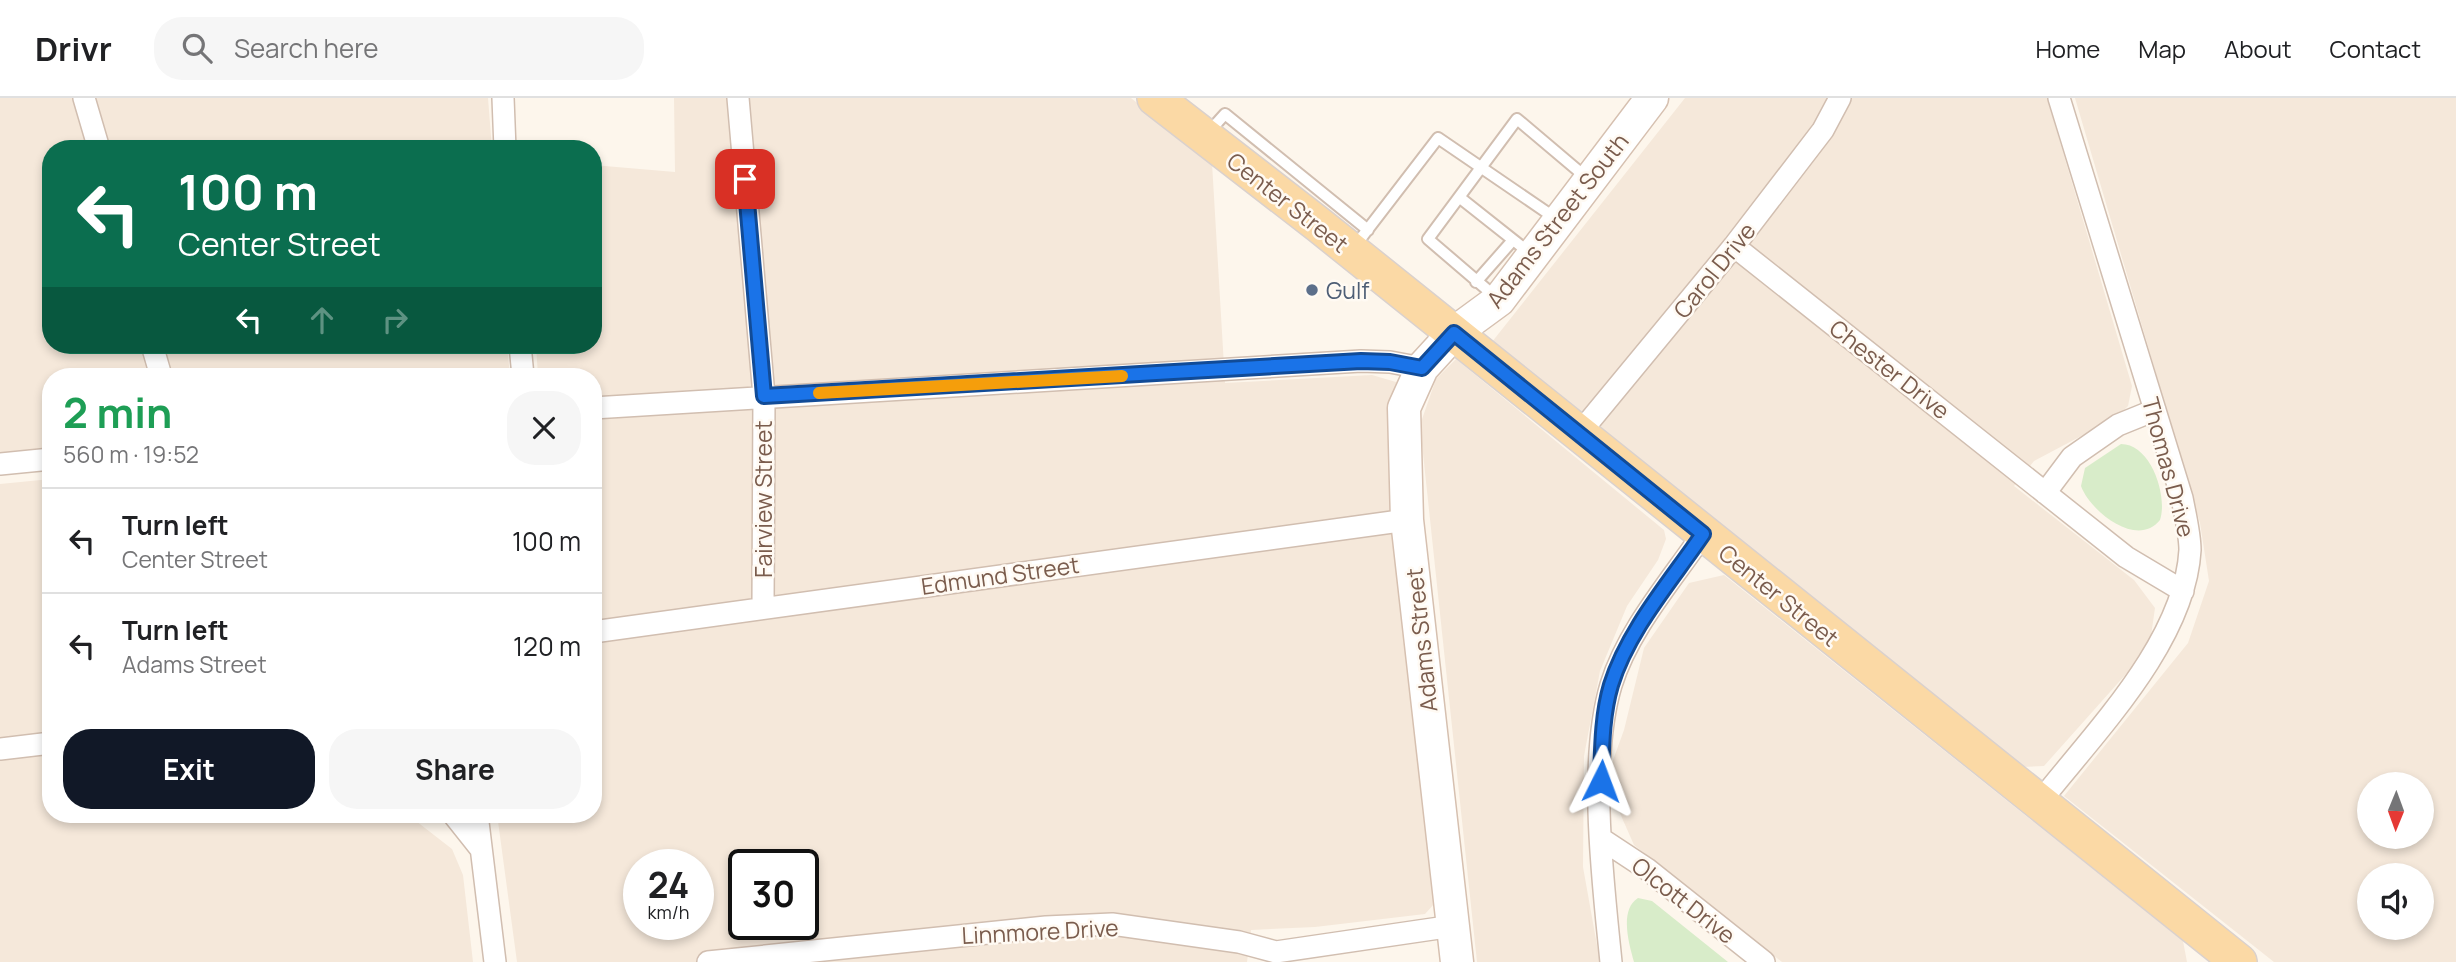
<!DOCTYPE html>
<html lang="en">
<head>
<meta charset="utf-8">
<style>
	:root { --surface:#fff; --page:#f6f6f6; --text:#202124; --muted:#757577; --line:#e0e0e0; --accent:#111827 }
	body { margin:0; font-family:Manrope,sans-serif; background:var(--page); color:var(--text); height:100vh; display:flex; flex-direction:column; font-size:26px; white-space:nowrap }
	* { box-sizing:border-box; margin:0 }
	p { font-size:23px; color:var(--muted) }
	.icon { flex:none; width:38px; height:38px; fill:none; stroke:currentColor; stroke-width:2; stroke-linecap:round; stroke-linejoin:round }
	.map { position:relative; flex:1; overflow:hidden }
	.panel { position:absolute; left:42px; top:270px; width:560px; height:455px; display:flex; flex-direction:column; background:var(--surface); border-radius:28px; box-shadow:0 4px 10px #0003 }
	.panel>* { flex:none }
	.top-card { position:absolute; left:42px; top:42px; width:560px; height:214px; border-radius:28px; box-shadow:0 4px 10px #0003; background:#0b6e4f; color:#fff; overflow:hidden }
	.needle { width:46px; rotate:181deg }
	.tools { position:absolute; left:2357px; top:674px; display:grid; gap:14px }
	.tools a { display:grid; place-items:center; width:77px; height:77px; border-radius:50%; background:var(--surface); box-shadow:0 4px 10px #0003; font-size:35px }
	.speed { position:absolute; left:623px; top:751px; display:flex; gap:14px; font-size:35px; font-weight:700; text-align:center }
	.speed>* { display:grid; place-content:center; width:91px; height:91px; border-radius:50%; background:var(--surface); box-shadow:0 4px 10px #0003; line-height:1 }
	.speed small { font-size:18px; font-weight:400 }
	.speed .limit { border:4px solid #111; border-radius:10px; background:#fff; color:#111 }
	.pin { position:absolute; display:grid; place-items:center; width:60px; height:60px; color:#fff; margin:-30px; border-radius:14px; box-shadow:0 4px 10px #0006 }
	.me { position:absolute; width:77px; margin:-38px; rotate:3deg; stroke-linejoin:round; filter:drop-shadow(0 0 5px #0008) }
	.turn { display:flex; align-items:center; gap:24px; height:147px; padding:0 21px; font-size:32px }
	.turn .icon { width:91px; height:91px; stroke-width:2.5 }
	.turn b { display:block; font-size:49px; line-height:60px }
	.lanes { display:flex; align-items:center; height:66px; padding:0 21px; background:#0003; justify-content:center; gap:35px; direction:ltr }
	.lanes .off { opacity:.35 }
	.round { display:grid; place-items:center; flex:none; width:74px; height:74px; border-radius:28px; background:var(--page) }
	.headline { display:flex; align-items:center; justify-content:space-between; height:119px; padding:0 21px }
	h1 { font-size:42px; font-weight:700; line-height:52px; color:#1e9e55 }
	.cta { display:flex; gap:14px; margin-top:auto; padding:14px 21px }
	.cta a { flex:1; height:80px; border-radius:28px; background:var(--accent); color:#fff; font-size:28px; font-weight:700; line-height:80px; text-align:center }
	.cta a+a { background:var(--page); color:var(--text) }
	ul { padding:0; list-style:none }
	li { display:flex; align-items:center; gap:21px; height:105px; padding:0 21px; border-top:2px solid var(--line) }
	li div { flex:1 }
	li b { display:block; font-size:26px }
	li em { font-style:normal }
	header { display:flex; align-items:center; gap:42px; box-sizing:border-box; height:98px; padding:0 35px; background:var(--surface); border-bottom:2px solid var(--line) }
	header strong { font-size:33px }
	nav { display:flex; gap:38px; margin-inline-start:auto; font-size:24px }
	.search { width:490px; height:63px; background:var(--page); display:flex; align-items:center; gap:18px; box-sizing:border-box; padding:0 24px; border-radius:28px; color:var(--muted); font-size:26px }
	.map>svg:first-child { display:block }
</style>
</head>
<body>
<header>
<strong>Drivr</strong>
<div class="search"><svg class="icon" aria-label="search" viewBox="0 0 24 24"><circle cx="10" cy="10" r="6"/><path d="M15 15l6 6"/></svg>Search here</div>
<nav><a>Home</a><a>Map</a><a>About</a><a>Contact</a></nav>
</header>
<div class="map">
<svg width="2456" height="864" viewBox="0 0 2456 864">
	<rect width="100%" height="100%" fill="#fdf6ec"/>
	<path fill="#f5e8da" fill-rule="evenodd" d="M 0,0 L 488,0 L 492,51 L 51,51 L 51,247 L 507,247 L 510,278 L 51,278 L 51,351 L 0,356 Z
		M 674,0 L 1131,0 L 1212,65 L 1225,285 L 1372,277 L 1396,284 L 1435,805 L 1425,816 L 1315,829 L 1251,832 L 1247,864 L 517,864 L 497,716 L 593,716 L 593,278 L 538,278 L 536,247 L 593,247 L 593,67 L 675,74 ZM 639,766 L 698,766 L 698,826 L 639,826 ZM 744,766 L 803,766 L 803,826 L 744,826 Z
		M 1685,0 L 2047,0 L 2132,288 L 2128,308 L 2117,319 L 2034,363 L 2014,388 L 2134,482 L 2155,510 L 2151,538 L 2143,557 L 2044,668 L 2020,669 L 1488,249 Z
		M 2075,0 L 2456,0 L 2456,864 L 2274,864 L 2064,698 L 2188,545 L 2209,483 L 2200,425 ZM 2370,686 L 2422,686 L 2422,738 L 2370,738 ZM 2370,777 L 2422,777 L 2422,830 L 2370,830 Z
		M 1456,261 L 1664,432 L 1666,441 L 1658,462 L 1627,508 L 1600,573 L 1584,658 L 1583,769 L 1600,864 L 1477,864 L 1420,327 L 1436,281 Z
		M 51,381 L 51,716 L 407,716 L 452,751 L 463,777 L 473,864 L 0,864 L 0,386 Z
		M 1724,477 L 2183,843 L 2187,864 L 1782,864 L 1634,747 L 1615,704 L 1608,676 L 1624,632 L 1644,550 L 1689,485 Z"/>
	<path fill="#d8ecc9" d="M 2121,346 C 2151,346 2168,398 2160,422 C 2137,451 2090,413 2081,388 L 2085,370 Z
		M 1638,800 L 1652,803 L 1728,864 L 1634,864 C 1629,846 1619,812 1638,800 Z"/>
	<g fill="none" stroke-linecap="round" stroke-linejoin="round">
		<g stroke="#d1beb0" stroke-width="14">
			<path id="lane" d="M 1207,36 L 1225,16 L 1368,132
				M 1459,99 L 1531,156
				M 1355,148 L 1438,40 L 1558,122
				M 1476,184 L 1513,142
				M 1498,201 L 1428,141 L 1517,21 L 1588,81"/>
		</g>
		<g stroke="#d1beb0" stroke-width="24">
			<path id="street" d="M 84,0 L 99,51
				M 503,0 L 505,51
				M 738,0 L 764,298 L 763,509
				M 1734,148 L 2126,459 L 2183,493
				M 152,247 L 161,278
				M 520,247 L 523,278
				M 593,310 L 1361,263 L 1390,264 L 1422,270
				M 1578,337 L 1734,148 L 1823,32 L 1840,0
				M 0,366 L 51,361
				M 2045,395 L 2072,359 L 2118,327 L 2155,312
				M 593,534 L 1407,422
				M 0,651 L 51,645
				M 2039,705 C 2094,635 2185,544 2190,452 C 2190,436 2185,416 2182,400 L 2059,0
				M 453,716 L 480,750
				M 477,716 L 495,864
				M 1603,742 L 1647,771 L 1764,864
				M 708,864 L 1046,829 L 1112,826 L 1239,844 L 1276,854 L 1453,828
				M 1611,864 C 1603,784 1588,664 1611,587 C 1628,532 1671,483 1703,436"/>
		</g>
		<g stroke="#d6c0b0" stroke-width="35">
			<path id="secondary" d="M 1457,864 L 1407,422 L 1404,310 L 1422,270 L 1454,235 L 1499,202 L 1652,0"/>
		</g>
		<g stroke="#dad1cd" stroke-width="38">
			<path id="primary" d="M 1155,0 L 1319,127 L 2239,864"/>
		</g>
		<use href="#lane" stroke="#fff" stroke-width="10"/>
		<use href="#street" stroke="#fff" stroke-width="21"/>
		<use href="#secondary" stroke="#fff" stroke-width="32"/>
		<use href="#primary" stroke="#fbd9a5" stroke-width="35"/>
	</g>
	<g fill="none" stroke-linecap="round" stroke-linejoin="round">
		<g stroke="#114b97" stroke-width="18">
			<path id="route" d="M 745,81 L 764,298 L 1361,263 L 1390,264 L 1422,270 L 1454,235 L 1703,436 C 1671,483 1628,532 1611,587 C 1602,617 1602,651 1601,683"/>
		</g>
		<use href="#route" stroke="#1a73e8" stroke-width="12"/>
		<path stroke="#f59e0b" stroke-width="12" d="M 819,295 L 1122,278"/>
	</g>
	<circle fill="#5c6f8a" stroke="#fffaf3" stroke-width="2.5" cx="1312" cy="192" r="7"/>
	<g text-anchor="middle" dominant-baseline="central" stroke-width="5" stroke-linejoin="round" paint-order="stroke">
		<g font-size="23" fill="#7a5c4d" stroke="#fffaf3">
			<text transform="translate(1288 104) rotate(38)">Center Street</text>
			<text transform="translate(1557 122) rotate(-52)">Adams Street South</text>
			<text transform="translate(1714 172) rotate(-51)">Carol Drive</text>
			<text transform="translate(1890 271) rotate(38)">Chester Drive</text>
			<text transform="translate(2169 369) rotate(75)">Thomas Drive</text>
			<text transform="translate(763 401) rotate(-90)">Fairview Street</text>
			<text transform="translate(1000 477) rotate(-8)">Edmund Street</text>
			<text transform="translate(1779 497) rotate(39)">Center Street</text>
			<text transform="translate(1421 542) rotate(-96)">Adams Street</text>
			<text transform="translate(1684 802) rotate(38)">Olcott Drive</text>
			<text transform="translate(1040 833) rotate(-3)">Linnmore Drive</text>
		</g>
		<g font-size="23" fill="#4e5e75" stroke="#fffaf3" text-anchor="start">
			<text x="1326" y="192">Gulf</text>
		</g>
	</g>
</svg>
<div class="tools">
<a><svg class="needle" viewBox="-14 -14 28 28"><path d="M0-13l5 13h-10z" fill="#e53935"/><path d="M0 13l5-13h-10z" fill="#757577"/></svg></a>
<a><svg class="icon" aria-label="sound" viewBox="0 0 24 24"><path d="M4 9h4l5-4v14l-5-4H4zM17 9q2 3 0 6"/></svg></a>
</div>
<div class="speed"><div>24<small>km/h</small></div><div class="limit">30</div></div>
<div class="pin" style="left:745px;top:81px;background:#d93025"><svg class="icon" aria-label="arrive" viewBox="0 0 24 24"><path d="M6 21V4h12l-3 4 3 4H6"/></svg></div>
<svg class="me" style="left:1601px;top:683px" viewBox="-20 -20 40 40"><path d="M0-17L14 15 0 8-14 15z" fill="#1a73e8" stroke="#fff" stroke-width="4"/></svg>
<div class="top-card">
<div class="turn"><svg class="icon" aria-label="left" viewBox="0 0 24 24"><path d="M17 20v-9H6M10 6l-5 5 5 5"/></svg><div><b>100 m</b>Center Street</div></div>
<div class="lanes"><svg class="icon" aria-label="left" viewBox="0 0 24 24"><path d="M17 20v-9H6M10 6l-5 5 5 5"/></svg><svg class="icon off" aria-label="ahead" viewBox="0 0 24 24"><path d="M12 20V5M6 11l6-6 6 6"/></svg><svg class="icon off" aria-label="right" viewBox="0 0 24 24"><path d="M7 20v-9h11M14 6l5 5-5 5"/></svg></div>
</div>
<section class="panel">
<div class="headline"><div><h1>2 min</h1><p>560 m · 19:52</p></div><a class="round"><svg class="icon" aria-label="close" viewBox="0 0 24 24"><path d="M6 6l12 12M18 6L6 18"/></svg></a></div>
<ul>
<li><svg class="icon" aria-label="left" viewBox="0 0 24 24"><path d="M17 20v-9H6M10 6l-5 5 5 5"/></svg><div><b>Turn left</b><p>Center Street</p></div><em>100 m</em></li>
<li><svg class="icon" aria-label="left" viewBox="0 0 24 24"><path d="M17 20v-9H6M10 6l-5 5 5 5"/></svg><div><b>Turn left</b><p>Adams Street</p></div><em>120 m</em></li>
</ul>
<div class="cta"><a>Exit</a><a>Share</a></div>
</section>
</div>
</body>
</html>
